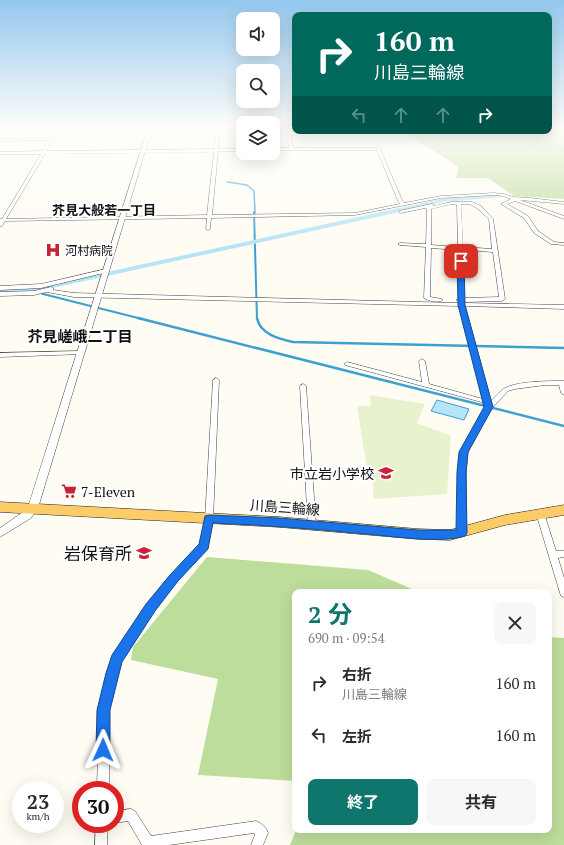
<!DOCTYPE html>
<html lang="ja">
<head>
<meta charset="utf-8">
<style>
	:root { --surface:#fff; --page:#f7f7f7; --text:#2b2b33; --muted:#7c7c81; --accent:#0f766e }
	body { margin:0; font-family:"PT Serif","Noto Sans JP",serif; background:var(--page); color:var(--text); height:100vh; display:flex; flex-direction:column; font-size:15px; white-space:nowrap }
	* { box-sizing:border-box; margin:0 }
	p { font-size:13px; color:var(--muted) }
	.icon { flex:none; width:22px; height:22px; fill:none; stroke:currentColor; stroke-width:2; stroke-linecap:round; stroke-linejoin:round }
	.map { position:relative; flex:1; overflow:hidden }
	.sheet { position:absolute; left:292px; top:589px; width:260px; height:244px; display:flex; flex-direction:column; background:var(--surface); border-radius:8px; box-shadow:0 4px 16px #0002 }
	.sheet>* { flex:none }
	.guide { position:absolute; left:292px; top:12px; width:260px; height:122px; border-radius:8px; box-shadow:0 4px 16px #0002; background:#00695c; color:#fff; overflow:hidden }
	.controls { position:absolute; left:236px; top:12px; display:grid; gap:8px }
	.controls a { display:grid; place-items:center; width:44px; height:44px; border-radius:8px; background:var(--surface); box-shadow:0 4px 16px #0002; font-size:20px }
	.speed { position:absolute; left:12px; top:781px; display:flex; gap:8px; font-size:20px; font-weight:700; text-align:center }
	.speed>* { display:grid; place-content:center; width:52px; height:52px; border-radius:50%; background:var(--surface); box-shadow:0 4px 16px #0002; line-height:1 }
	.speed small { font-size:10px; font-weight:400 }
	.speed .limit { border:6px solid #d22; background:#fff; color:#111 }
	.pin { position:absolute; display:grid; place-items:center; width:34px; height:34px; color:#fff; margin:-17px; border-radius:8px; box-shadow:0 2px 6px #0006 }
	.me { position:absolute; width:44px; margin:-22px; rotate:1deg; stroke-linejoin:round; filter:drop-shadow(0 0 3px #0008) }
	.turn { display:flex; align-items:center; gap:14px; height:84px; padding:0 16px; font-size:18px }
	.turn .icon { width:52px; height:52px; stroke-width:2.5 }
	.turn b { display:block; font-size:28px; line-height:34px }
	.lanes { display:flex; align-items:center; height:38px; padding:0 16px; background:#0003; justify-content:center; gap:20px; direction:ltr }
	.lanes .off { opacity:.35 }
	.round { display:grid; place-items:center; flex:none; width:42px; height:42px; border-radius:8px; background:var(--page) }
	.summary { display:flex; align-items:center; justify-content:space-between; height:68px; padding:0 16px }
	h1 { font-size:24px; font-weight:700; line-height:30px; color:var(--accent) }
	.action { display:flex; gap:8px; margin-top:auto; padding:8px 16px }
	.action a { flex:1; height:46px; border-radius:8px; background:var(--accent); color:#fff; font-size:16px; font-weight:700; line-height:46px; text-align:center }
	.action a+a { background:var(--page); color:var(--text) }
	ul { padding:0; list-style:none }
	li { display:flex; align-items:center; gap:12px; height:52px; padding:0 16px }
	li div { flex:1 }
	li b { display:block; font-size:15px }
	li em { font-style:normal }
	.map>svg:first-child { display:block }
</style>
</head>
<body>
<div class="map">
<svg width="564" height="845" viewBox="0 0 564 845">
	<rect width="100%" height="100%" fill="#fffcf4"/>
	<path fill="#bddd9b" d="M 549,128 L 564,128 L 564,199 L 514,196 L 488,178 L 456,178 L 459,167 L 403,131 L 549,131 Z
		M 207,557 L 368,570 L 419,592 L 295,592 L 295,781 L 198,775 L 218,679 L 131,660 L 133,647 Z
		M 549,637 L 564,638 L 564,845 L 290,845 L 296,830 L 549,830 Z"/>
	<path fill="#e9f2ce" d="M 370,395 L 425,404 L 417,423 L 451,436 L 447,494 L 374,499 C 372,490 374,482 373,472 L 367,469 L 357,406 L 371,406 Z"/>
	<path fill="#b7e5f8" stroke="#3ca1d1" d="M 437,400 L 469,409 L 464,420 L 431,411 Z"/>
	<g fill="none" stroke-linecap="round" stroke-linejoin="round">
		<path stroke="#3ca1d1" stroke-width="1.5" d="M 227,182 L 247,185 L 254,191 L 255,213"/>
		<path stroke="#3ca1d1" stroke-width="2" d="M 254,212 L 257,319
			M 34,290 L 43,294 L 142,319"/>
		<path stroke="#3ca1d1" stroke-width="2.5" d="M 138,318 L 564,426
			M 257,318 C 260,334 279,339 293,342 L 564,348"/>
		<path fill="#b7e5f8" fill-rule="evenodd" d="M 500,194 L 502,195 L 502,197 L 445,202 L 34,292 L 0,293 L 0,289 L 34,288 L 445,198 Z"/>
		<g stroke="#444" stroke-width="1">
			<path id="minor" d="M 56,128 L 60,128 L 46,151 L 214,149 L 216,128 L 220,128 L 218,149 L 243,149 L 243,151 L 218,151 L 212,215 L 355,213 L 400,204 L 398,201 L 377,150 L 273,150 L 273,148 L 289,148 L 286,128 L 290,128 L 293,148 L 378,148 L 380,149 L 402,200 L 404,203 L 441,196 L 494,193 L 504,194 L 513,197 L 530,198 L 564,202 L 564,204 L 520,200 L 564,216 L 564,219 L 515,201 L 507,204 L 528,216 L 538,231 L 554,242 L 564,243 L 564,245 L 551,244 L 534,233 L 524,218 L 501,204 L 511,199 L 503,196 L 494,195 L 441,198 L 355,215 L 211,218 L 210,229 L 208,230 L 206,229 L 207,218 L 5,221 L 2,226 L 0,226 L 0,219 L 2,219 L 41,154 L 0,154 L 0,152 L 42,151 L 49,140 L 0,141 L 0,139 L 50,138 ZM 214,152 L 207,215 L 6,219 L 45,154 Z
				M 452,202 L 472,202 L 481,206 L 493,219 L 505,299 L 502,301 L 465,302 L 465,303 L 564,305 L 564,309 L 465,306 L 491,401 C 495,397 500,391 505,388 C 518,381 549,381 564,381 L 564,395 L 561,393 L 559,385 L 545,385 L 515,389 L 508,391 L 492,408 L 468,452 L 466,472 L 466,533 L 465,535 L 462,536 L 459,535 L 458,533 L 458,472 L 460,452 L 486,407 L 485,403 L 345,365 L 344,364 L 347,362 L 422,382 L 419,361 L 422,359 L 425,361 L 429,384 L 483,399 L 459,306 L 74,297 L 47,292 L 34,295 L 0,296 L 0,292 L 34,291 L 51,287 L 53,288 L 53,290 L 74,293 L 459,303 L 456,300 L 459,298 L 458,250 L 431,248 L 430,297 L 442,299 L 443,300 C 439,303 428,301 424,298 L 426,247 L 400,245 L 398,244 L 400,243 L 426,244 L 427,209 L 425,208 L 401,213 L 399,212 L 399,211 L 431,204 L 433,204 L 433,206 ZM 452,204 L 457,205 L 458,247 L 431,245 L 431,209 ZM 461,204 L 469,204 L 477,208 L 489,219 L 492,249 L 463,247 ZM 463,250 L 493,252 L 499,297 L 465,298 Z
				M 106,269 L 108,270 L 108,272 L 41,288 L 0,290 L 0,286 L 41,284 Z
				M 81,351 L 83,352 L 84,353 L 83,354 L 0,357 L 0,353 Z
				M 216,378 L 219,380 L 213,519 L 208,546 L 177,581 L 153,611 L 121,661 L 117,673 L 109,710 L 109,790 L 97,790 L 99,710 L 107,673 L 112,659 L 147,605 L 171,575 L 200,545 L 205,519 L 213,380 Z
				M 303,384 L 306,386 L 316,525 L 315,527 L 312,528 L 309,527 L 308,525 L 300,386 Z
				M 540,510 L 543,511 L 544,513 L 556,551 L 564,551 L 564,557 L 558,558 L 564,578 L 564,597 L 561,596 L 560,593 L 536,513 L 537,511 Z
				M 131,809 L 135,811 L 151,836 L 256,821 C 262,824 266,827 268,833 L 263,845 L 251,845 L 255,835 L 254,833 L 169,845 L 142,845 L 128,821 L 115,823 L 115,811 Z
				M 96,824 L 108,824 L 107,845 L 95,845 Z"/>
		</g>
		<g stroke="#444" stroke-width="1">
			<path id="tertiary" d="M 148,128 L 152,128 L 38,508 L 31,518 L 0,537 L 0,528 L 23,512 L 28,507 Z"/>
		</g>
		<g stroke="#222" stroke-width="1">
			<path id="primary" d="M 0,502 L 279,517 L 418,529 L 450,530 L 505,515 L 564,505 L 564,515 L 505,525 L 450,540 L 418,539 L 279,527 L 0,512 Z"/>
		</g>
		<use href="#minor" fill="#fff" fill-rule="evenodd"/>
		<use href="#tertiary" fill="#fff" fill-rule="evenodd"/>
		<use href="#primary" fill="#fbcc68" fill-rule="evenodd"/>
	</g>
	<linearGradient id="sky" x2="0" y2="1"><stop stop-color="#94c8ee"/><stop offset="0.52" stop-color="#fffefa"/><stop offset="1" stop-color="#fffefa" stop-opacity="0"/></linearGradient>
	<rect width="564" height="247" fill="url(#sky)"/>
	<path fill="#1a73e8" stroke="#114b97" d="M 461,259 L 464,261 L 465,305 L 493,407 L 468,452 L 466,472 L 467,533 L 465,536 C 438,544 394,536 365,534 C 315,529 264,525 213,523 L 208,549 L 178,581 L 155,611 L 122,662 L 110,710 L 110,750 L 108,755 L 103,757 L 98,755 L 96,750 L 97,710 L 106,673 L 112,655 L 146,604 L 170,575 L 199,544 L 205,516 L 209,515 L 279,518 L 418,530 L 456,530 L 457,472 L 459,452 L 484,407 L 458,305 L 457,261 Z"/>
	<defs>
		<g id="hospital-bare" transform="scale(1.2)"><path d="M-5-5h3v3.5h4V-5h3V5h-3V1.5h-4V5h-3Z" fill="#c62337" stroke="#fff" stroke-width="2.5" paint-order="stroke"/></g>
		<g id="school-bare" transform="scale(1.2)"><path d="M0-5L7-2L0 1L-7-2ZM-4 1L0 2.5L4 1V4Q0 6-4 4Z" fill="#c62337" stroke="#fff" stroke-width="2.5" paint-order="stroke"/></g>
		<g id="supermarket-bare" transform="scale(1.2)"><path d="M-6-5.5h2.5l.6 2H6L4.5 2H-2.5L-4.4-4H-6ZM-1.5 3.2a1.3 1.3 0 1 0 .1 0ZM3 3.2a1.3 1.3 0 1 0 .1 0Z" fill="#c62337" stroke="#fff" stroke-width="2.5" paint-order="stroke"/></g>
	</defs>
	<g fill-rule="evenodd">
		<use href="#hospital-bare" x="53" y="250"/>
		<use href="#school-bare" x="386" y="473"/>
		<use href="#supermarket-bare" x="69" y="491"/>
		<use href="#school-bare" x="144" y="553"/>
	</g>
	<g text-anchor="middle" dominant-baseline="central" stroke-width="4" stroke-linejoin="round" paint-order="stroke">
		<g font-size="12" fill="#111" stroke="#fff" text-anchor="start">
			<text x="65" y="250">河村病院</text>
		</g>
		<g font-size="13" font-weight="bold" fill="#111" stroke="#fff">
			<text x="104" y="210">芥見大般若一丁目</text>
		</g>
		<g font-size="14" fill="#111" stroke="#fff" text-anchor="end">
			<text x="374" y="473">市立岩小学校</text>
			<text x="81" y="491" text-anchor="start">7-Eleven</text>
		</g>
		<g font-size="14" fill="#111" stroke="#fff">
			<text transform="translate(285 507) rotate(4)">川島三輪線</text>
		</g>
		<g font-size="15" font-weight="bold" fill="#111" stroke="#fff">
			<text x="80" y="336">芥見嵯峨二丁目</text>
		</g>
		<g font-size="17" fill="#111" stroke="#fff" text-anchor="end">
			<text x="132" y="553">岩保育所</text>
		</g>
	</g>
</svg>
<div class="controls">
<a><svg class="icon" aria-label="sound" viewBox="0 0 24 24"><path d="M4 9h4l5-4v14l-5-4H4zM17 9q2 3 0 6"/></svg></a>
<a><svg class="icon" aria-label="search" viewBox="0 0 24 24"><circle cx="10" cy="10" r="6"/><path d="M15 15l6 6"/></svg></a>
<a><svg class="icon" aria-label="layers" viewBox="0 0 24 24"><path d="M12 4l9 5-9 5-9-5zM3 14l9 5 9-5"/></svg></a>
</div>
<div class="speed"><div>23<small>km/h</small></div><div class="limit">30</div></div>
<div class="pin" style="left:461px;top:261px;background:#d93025"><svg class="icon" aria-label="arrive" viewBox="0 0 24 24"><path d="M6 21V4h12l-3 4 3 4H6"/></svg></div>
<svg class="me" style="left:103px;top:750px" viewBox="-20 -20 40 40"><path d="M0-17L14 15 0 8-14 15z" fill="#1a73e8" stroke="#fff" stroke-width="4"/></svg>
<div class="guide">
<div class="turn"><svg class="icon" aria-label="right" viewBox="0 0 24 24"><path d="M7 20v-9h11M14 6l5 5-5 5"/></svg><div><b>160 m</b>川島三輪線</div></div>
<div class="lanes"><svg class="icon off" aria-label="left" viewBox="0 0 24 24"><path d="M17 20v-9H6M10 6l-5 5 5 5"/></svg><svg class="icon off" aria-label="ahead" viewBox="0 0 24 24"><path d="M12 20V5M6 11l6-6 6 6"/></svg><svg class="icon off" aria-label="ahead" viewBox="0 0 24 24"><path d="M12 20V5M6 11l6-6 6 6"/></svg><svg class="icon" aria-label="right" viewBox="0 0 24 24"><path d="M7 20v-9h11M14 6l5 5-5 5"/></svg></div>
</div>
<section class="sheet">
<div class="summary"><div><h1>2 分</h1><p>690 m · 09:54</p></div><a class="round"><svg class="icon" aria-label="close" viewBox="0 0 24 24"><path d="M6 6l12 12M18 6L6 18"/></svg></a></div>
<ul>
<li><svg class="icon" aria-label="right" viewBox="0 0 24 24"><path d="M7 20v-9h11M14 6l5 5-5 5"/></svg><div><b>右折</b><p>川島三輪線</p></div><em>160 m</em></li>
<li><svg class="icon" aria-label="left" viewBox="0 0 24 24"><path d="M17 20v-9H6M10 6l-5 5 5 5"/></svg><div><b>左折</b></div><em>160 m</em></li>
</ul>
<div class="action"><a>終了</a><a>共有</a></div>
</section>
</div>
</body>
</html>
